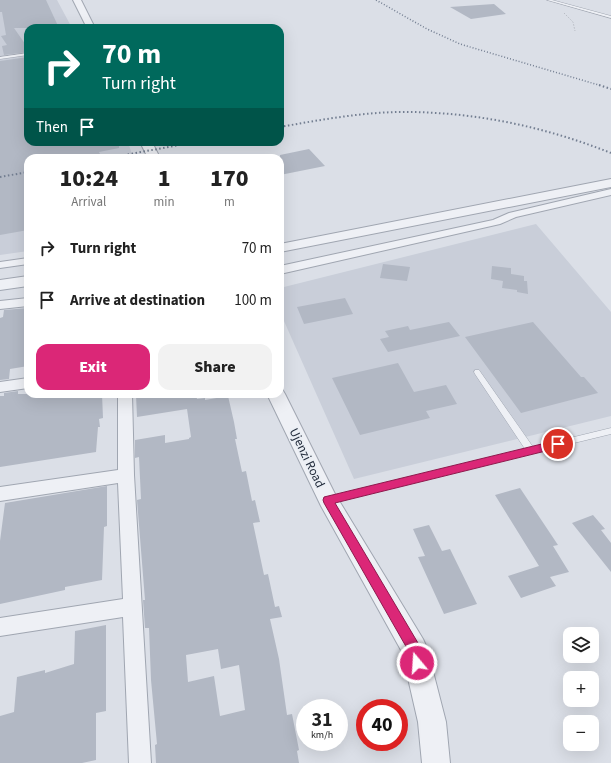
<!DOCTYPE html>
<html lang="en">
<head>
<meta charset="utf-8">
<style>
	:root { --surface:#fff; --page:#f2f2f2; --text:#222; --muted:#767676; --accent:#db2777 }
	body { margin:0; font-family:"Source Sans 3",sans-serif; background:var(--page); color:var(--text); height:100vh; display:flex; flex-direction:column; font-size:15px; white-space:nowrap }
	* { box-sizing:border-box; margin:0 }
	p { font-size:13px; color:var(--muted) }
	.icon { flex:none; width:22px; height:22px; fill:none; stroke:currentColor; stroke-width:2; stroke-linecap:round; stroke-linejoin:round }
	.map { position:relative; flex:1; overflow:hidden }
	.drawer { position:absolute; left:24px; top:154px; width:260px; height:244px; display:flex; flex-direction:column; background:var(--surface); border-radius:12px; box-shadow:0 4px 16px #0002 }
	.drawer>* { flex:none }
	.banner { position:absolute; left:24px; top:24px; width:260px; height:122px; border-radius:12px; box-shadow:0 4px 16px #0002; background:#00695c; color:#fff; overflow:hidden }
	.fabs { position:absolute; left:563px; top:627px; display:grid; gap:8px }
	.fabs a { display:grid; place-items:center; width:36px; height:36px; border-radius:8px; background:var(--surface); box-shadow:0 4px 16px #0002; font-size:20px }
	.speed { position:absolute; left:296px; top:699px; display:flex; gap:8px; font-size:20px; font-weight:700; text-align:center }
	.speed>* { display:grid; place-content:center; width:52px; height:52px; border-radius:50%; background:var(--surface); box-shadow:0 4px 16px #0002; line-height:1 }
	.speed small { font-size:10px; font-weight:400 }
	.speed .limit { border:6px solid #d22; background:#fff; color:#111 }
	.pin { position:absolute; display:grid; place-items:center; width:34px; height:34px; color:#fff; margin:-17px; border:2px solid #fff; border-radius:50%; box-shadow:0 1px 4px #0007 }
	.me { position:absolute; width:44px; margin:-22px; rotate:342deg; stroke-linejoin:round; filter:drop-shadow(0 0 3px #0008) }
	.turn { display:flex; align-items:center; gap:14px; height:84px; padding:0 12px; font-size:18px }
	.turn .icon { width:52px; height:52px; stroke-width:2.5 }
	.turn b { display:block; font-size:28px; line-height:34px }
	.then { display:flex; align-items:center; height:38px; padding:0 12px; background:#0003; gap:8px; font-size:15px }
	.eta { display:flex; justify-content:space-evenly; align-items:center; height:68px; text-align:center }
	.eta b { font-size:24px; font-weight:800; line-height:28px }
	.button { display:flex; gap:8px; margin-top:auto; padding:8px 12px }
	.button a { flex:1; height:46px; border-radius:12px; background:var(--accent); color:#fff; font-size:16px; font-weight:800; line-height:46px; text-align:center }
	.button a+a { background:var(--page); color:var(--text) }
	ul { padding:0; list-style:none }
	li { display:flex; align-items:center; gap:12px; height:52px; padding:0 12px }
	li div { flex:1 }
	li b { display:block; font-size:15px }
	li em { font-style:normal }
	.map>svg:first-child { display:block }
</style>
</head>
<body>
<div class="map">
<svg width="611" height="763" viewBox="0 0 611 763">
	<rect width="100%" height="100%" fill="#dbdfe7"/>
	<path fill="#c9ced9" d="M 0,0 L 57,0 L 72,28 L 28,28 L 28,142 L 128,142 L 133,158 L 28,158 L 28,251 L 0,255 Z
		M 536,224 L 611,312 L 611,416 L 354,479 L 280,312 L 280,288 Z"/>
	<path fill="#b2b8c4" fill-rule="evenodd" d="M 0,0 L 46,0 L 59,28 L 14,28 L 28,48 L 28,52 L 4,55 L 2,46 L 7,45 L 1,36 L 6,35 L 2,12 L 0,12 Z
		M 494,4 L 506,14 L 471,19 L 450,7 Z
		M 28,57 L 28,142 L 119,142 L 119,148 L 99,152 L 102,158 L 28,158 L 28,230 L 0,235 L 0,61 Z
		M 309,149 L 325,166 L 280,175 L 280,155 Z
		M 383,264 L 410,267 L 407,281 L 380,278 Z
		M 492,266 L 511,268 L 511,274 L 524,276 L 524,281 L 527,281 L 528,294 L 517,292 L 517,290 L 502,288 L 503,281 L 491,279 Z
		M 345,298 L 353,314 L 304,324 L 297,307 Z
		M 28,308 L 28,366 L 10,369 L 9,379 L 0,380 L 0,318 L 3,317 L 4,310 Z
		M 449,322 L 460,336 L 388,352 L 380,339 L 389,337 L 385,331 L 408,326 L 410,330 Z
		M 533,322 L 581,377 L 584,377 L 598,393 L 521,413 L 465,337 Z
		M 398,363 L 414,392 L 446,385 L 457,404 L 426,411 L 430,418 L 360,435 L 332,378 Z
		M 18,391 L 18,394 L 102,394 L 103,418 L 99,419 L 100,427 L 98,427 L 96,452 L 0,467 L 0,396 L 4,396 L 4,393 Z
		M 142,394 L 196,394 L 197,399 L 205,398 L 205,400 L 228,396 L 234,422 L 237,439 L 235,439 L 242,472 L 246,471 L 252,501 L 255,500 L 260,522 L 253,523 L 264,575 L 268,574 L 275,607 L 279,606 L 282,617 L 270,619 L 279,659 L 287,715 L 292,714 L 299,750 L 297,751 L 299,763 L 156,763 L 155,745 L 157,744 L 151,680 L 149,628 L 145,628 L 143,600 L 145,600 L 137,500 L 141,499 L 139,457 L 135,458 L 135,440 L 165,435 L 165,443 L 189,439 L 189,438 L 191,437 L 187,409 L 137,417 L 136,395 ZM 218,649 L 221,669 L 239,665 L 245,710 L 220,716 L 214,676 L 188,682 L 186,655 Z
		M 107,486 L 107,526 L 104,527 L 102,580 L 65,587 L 65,590 L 0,604 L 0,541 L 5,503 Z
		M 520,488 L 558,545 L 553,546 L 569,572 L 550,577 L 556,586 L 521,598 L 508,576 L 539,566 L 495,495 Z
		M 593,515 L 605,529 L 601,530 L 611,543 L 611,572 L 572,523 Z
		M 429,525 L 442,551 L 450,549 L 477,604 L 444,614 L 418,557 L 425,556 L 413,529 Z
		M 106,625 L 106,711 L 96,713 L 96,760 L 82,763 L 0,763 L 0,716 L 14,712 L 17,677 L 45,670 L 45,673 L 74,664 L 75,631 Z"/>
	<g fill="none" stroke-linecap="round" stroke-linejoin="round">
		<g stroke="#a0a6b1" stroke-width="1">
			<path id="service" d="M 547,0 L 552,0 L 611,16 L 611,18 Z
				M 28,53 L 28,55 L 0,59 L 0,57 Z
				M 475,370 L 479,370 L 533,447 L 611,428 L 611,434 L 328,503 L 325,502 L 324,500 L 325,498 L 328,497 L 525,449 L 475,374 L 474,372 Z"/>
		</g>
		<g stroke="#a0a6b1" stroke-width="2">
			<path id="minor" d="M 611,189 L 611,195 L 516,217 L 500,224 L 280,274 L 280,266 L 493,220 L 509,213 Z
				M 28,258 L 28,264 L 0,268 L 0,262 Z
				M 28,298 L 28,306 L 0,309 L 0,301 Z
				M 28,378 L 28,388 L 0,392 L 0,382 Z
				M 118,394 L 132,394 L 134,475 L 151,763 L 129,763 L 123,617 L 0,636 L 0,618 L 123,599 L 118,483 L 0,501 L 0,487 L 118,470 Z"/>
		</g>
		<g stroke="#a0a6b1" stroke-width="2">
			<path id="tertiary" d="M 73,0 L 81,0 L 95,28 L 87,28 Z
				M 140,142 L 152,142 L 160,158 L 148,158 Z
				M 611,179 L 611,187 L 280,252 L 280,244 Z
				M 28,276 L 28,286 L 0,290 L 0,280 Z
				M 280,388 L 282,389 L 285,394 L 335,494 L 423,639 L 427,648 L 446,722 L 450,763 L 422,763 L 418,722 L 402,652 L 321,506 L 267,394 L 280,394 Z"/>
		</g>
		<path stroke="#b9bdc5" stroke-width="1" stroke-dasharray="1.5 1.5" stroke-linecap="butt" d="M 564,13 L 573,22 L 575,31"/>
		<use href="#service" fill="#eef0f5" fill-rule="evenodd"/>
		<use href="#minor" fill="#eef0f5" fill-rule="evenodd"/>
		<use href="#tertiary" fill="#eef0f5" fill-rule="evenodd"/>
		<path stroke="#737e91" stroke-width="1.5" stroke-dasharray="1 2" stroke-linecap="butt" d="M 376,0 L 427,29 L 460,44 L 602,86"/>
		<path stroke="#737e91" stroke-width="2" stroke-dasharray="1.5 2.5" stroke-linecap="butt" d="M 599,85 L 611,89
			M 280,127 C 319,120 358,113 397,112 C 471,111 543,126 611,153
			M 108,158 L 196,142
			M 0,177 L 28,172"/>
	</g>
	<path fill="#db2777" stroke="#8e194d" d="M 558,440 L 562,441 L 563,444 L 562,447 L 335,503 L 418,643 L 424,663 L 422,667 L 417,669 L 413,667 L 408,650 L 324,503 L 323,500 L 324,497 Z"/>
	<g text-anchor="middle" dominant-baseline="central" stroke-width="3" stroke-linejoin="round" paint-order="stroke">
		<g font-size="13" fill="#242d3d" stroke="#eaeef4">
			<text transform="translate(307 458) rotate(64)">Ujenzi Road</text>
		</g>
	</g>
</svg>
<div class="fabs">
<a><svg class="icon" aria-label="layers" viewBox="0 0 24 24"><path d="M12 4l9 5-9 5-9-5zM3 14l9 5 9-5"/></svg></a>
<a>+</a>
<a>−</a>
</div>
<div class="speed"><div>31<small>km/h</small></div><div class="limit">40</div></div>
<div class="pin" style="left:558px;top:444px;background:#d93025"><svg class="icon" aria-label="arrive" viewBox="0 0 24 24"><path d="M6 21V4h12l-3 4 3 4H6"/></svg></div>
<svg class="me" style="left:417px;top:663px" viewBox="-20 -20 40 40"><circle r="17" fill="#db2777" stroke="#fff" stroke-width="3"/><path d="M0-11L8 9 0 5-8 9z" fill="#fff"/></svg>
<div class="banner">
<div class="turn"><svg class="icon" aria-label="right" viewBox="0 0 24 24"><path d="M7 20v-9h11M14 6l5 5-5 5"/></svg><div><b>70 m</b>Turn right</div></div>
<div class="then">Then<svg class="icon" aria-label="arrive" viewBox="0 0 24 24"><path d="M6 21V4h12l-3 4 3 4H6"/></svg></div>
</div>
<section class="drawer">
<div class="eta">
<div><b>10:24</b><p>Arrival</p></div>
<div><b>1</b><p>min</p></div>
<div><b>170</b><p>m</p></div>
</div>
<ul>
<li><svg class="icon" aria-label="right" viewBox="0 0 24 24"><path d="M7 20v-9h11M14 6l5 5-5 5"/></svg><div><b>Turn right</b></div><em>70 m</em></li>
<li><svg class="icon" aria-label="arrive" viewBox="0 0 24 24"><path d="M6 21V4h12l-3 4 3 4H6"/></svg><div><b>Arrive at destination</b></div><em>100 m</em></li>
</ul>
<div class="button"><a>Exit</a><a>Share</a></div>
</section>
</div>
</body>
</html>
